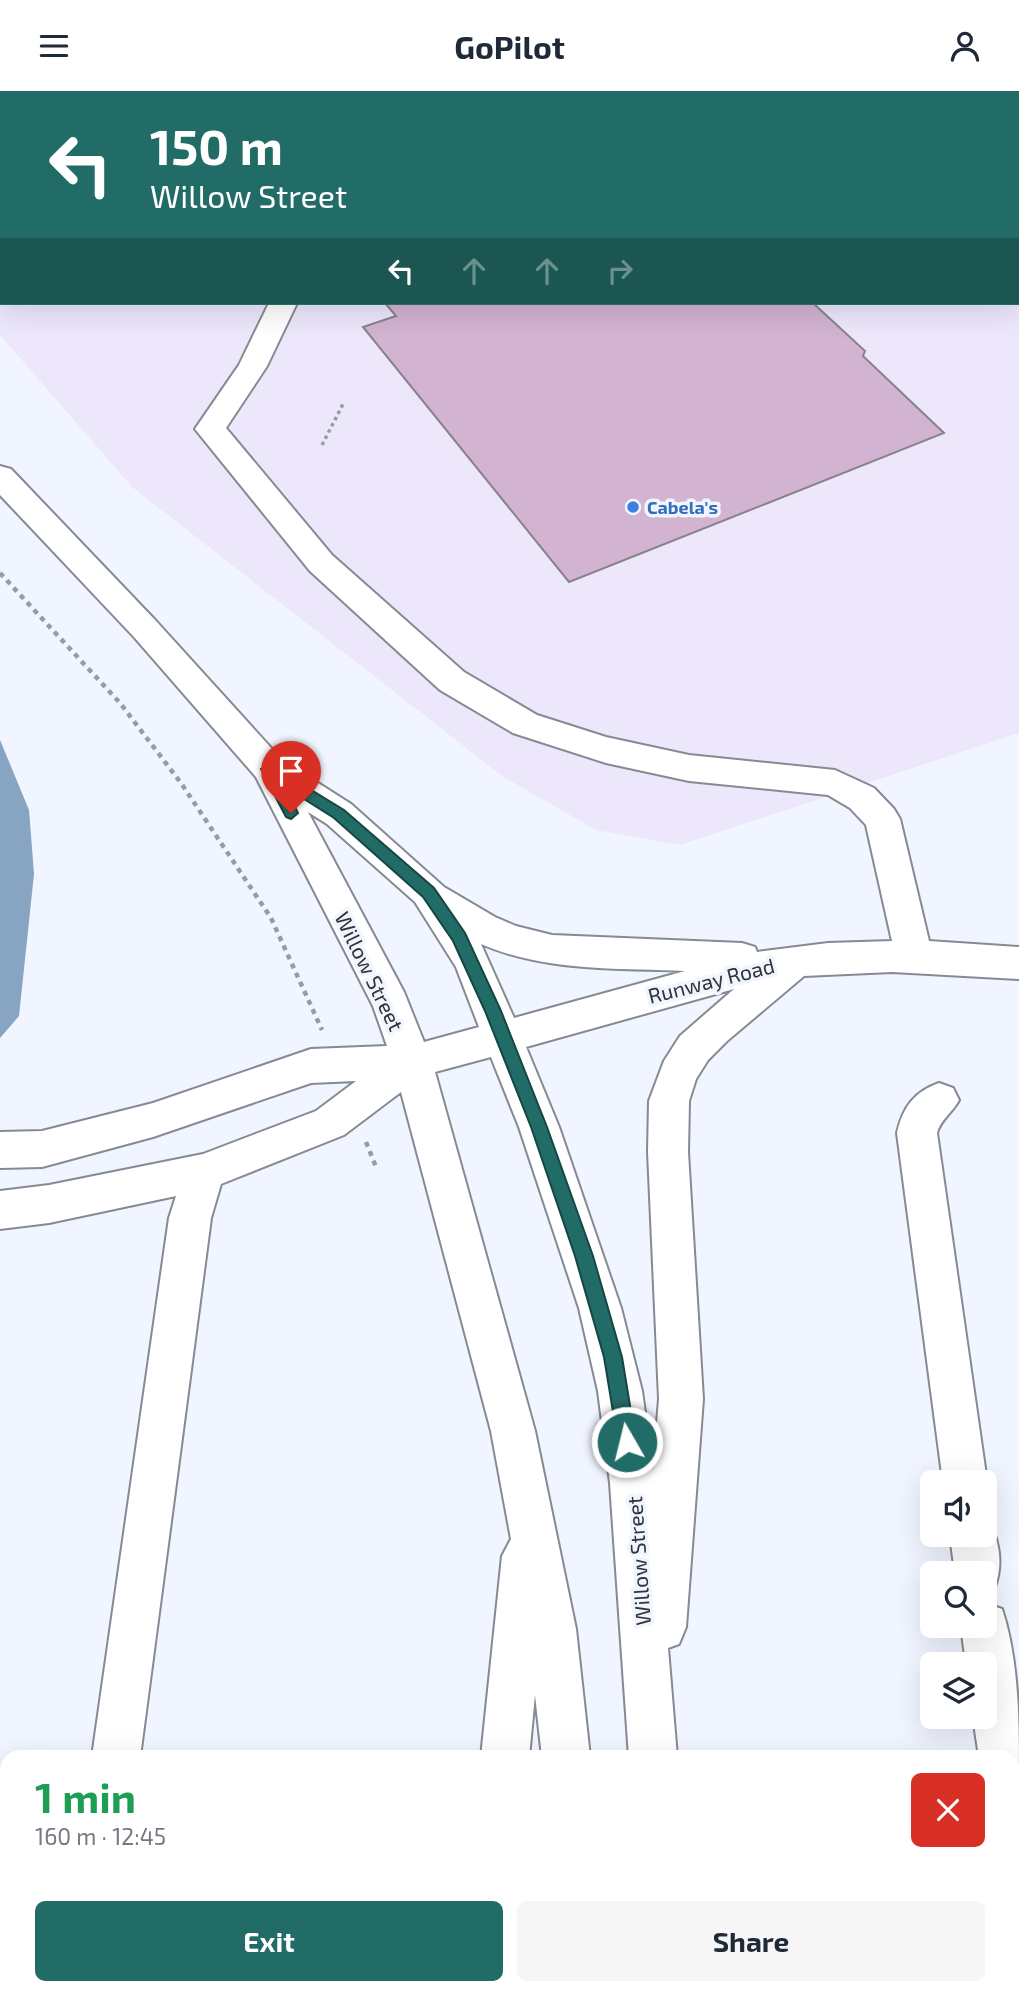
<!DOCTYPE html>
<html lang="en">
<head>
<meta charset="utf-8">
<style>
	:root { --surface:#fff; --page:#f6f6f7; --text:#1f2937; --muted:#747a83; --accent:#226c67 }
	body { margin:0; font-family:"Exo 2",sans-serif; background:var(--page); color:var(--text); height:100vh; display:flex; flex-direction:column; font-size:26px; white-space:nowrap }
	* { box-sizing:border-box; margin:0 }
	p { font-size:23px; color:var(--muted) }
	.icon { flex:none; width:38px; height:38px; fill:none; stroke:currentColor; stroke-width:2; stroke-linecap:round; stroke-linejoin:round }
	.map { position:relative; flex:1; overflow:hidden }
	.drawer { position:absolute; left:0px; top:1659px; width:1020px; height:245px; display:flex; flex-direction:column; background:var(--surface); border-radius:21px 21px 0 0; box-shadow:0 7px 28px #0002 }
	.drawer>* { flex:none }
	.top-card { position:absolute; left:0px; top:0px; width:1020px; height:214px; box-shadow:0 7px 28px #0002; background:#226c67; color:#fff; overflow:hidden }
	.buttons { position:absolute; left:920px; top:1379px; display:grid; gap:14px }
	.buttons a { display:grid; place-items:center; width:77px; height:77px; border-radius:10px; background:var(--surface); box-shadow:0 7px 28px #0002; font-size:35px }
	.pin { position:absolute; display:grid; place-items:center; width:60px; height:60px; color:#fff; margin:-72px -30px; border-radius:50% 50% 50% 0; rotate:-45deg; box-shadow:0 0 7px #0007 }
	.pin .icon { rotate:45deg }
	.me { position:absolute; width:77px; margin:-38px; rotate:352deg; stroke-linejoin:round; filter:drop-shadow(0 0 5px #0008) }
	.turn { display:flex; align-items:center; gap:24px; height:147px; padding:0 35px; font-size:32px }
	.turn .icon { width:91px; height:91px; stroke-width:2.5 }
	.turn b { display:block; font-size:49px; line-height:60px }
	.lanes { display:flex; align-items:center; height:66px; padding:0 35px; background:#0003; justify-content:center; gap:35px; direction:ltr }
	.lanes .off { opacity:.35 }
	.round { display:grid; place-items:center; flex:none; width:74px; height:74px; border-radius:10px; background:var(--page) }
	.summary { display:flex; align-items:center; justify-content:space-between; height:119px; padding:0 35px }
	h1 { font-size:42px; font-weight:700; line-height:52px; color:#1e9e55 }
	.action { display:flex; gap:14px; margin-top:auto; padding:14px 35px }
	.action a { flex:1; height:80px; border-radius:10px; background:var(--accent); color:#fff; font-size:28px; font-weight:700; line-height:80px; text-align:center }
	.action a+a { background:var(--page); color:var(--text) }
	header { display:flex; justify-content:space-between; align-items:center; height:91px; padding:0 35px; background:var(--surface); font-size:32px; font-weight:700 }
	.map>svg:first-child { display:block }
</style>
</head>
<body>
<header><svg class="icon" aria-label="menu" viewBox="0 0 24 24"><path d="M4 6h16M4 12h16M4 18h16"/></svg>GoPilot<svg class="icon" aria-label="person" viewBox="0 0 24 24"><circle cx="12" cy="8" r="4"/><path d="M4 21q1-7 8-7t8 7"/></svg></header>
<div class="map">
<svg width="1019" height="1904" viewBox="0 0 1019 1904">
	<rect width="100%" height="100%" fill="#f0f5ff"/>
	<path fill="#ede7fc" d="M 0,0 L 870,0 L 2,2 L 2,212 L 1018,212 L 1019,184 L 1019,642 L 680,754 L 596,739 L 502,685 L 132,396 L 0,244 Z"/>
	<path fill="#87a4c2" d="M 0,649 L 29,719 L 34,783 L 19,925 L 0,947 Z"/>
	<path fill="#d2b3d1" stroke="#8a828a" stroke-width="2" d="M 385,212 L 813,212 L 865,260 L 863,265 L 944,342 L 569,491 L 363,236 L 396,225 Z"/>
	<g fill="none" stroke-linecap="round" stroke-linejoin="round">
		<g stroke="#858a93" stroke-width="4">
			<path id="minor" d="M 361,0 L 386,0 L 387,2 L 362,2 Z
				M 409,0 L 434,0 L 435,2 L 410,2 Z
				M 269,212 L 297,212 L 267,275 L 226,337 L 332,464 L 464,581 L 537,624 L 606,646 L 689,664 L 835,679 L 874,697 L 894,718 L 900,728 L 929,850 L 1019,856 L 1019,888 L 892,881 L 804,885 L 727,950 L 708,969 L 696,988 L 689,1010 L 688,1061 L 703,1308 L 686,1536 L 679,1553 L 668,1557 L 677,1666 L 629,1666 L 610,1392 L 598,1300 L 579,1217 L 519,1036 L 491,966 L 435,981 L 535,1340 L 576,1538 L 590,1666 L 542,1666 L 535,1604 L 529,1666 L 481,1666 L 502,1465 L 511,1448 L 491,1340 L 401,1001 L 344,1044 L 221,1093 L 211,1127 L 140,1666 L 92,1666 L 169,1127 L 176,1105 L 49,1132 L 0,1138 L 0,1100 L 49,1094 L 203,1063 L 316,1020 L 356,990 L 311,992 L 153,1046 L 42,1076 L 0,1077 L 0,1041 L 42,1040 L 153,1012 L 311,958 L 387,955 L 373,915 L 256,686 L 134,546 L 0,404 L 0,375 L 11,378 L 156,530 L 282,669 L 351,713 L 444,796 L 495,826 L 516,835 L 552,844 L 742,852 L 755,856 L 757,861 L 828,852 L 892,850 L 866,734 L 850,717 L 828,704 L 689,690 L 606,672 L 513,642 L 440,599 L 310,480 L 195,338 L 239,274 ZM 308,721 L 327,733 L 415,811 L 456,876 L 479,936 L 424,951 L 404,901 ZM 481,853 C 546,881 616,877 685,880 L 514,927 ZM 734,898 L 680,945 L 664,970 L 649,1010 L 648,1061 L 659,1308 L 653,1379 L 642,1300 L 621,1217 L 559,1036 L 526,956 Z
				M 939,992 L 953,997 L 959,1009 C 953,1021 940,1029 937,1042 L 987,1391 L 985,1396 L 985,1391 L 943,1391 L 897,1042 C 903,1016 914,1001 939,992 Z
				M 985,1426 L 989,1428 C 999,1451 1004,1474 994,1498 L 985,1502 L 985,1482 L 955,1482 L 950,1444 L 985,1444 Z
				M 985,1512 L 1002,1518 C 1019,1569 1019,1630 1019,1684 L 1013,1686 L 1013,1666 L 979,1666 L 973,1626 L 985,1626 L 985,1573 L 966,1573 L 961,1535 L 985,1535 Z
				M 1013,1720 L 1019,1722 L 1019,1815 L 1013,1813 Z
				M 7,1823 L 7,1879 L 0,1882 L 0,1826 Z
				M 279,1897 L 346,1897 L 343,1904 L 276,1904 Z
				M 552,1897 L 604,1897 L 604,1904 L 552,1904 Z
				M 644,1897 L 696,1897 L 696,1904 L 644,1904 Z"/>
		</g>
		<path stroke="#979ba2" stroke-width="3.5" stroke-dasharray="3.5 3.5" stroke-linecap="butt" d="M 322,354 L 343,313"/>
		<path stroke="#979ba2" stroke-width="4.5" stroke-dasharray="5 5" stroke-linecap="butt" d="M 0,482 L 120,612 L 181,692 L 271,827 L 322,939
			M 366,1051 L 376,1076"/>
		<use href="#minor" fill="#fff" fill-rule="evenodd"/>
	</g>
	<path fill="#226c67" stroke="#164643" stroke-width="2" d="M 269,673 L 344,719 L 434,797 L 465,842 L 501,920 L 547,1036 L 593,1165 L 622,1266 L 636,1351 L 634,1357 L 627,1360 L 621,1357 L 618,1351 L 604,1266 L 575,1165 L 531,1036 L 485,920 L 453,850 L 423,806 L 334,727 L 285,696 L 298,722 L 291,728 L 286,726 L 261,678 Z"/>
	<circle fill="#3f7fe0" stroke="#f0f5ff" stroke-width="2.5" cx="633" cy="416" r="7"/>
	<g text-anchor="middle" dominant-baseline="central" stroke-width="7" stroke-linejoin="round" paint-order="stroke">
		<g font-size="18" font-weight="bold" fill="#366cbe" stroke="#f0f5ff" text-anchor="start">
			<text x="647" y="416">Cabela's</text>
		</g>
		<g font-size="21" fill="#313337" stroke="#f0f5ff">
			<text transform="translate(370 880) rotate(64)">Willow Street</text>
			<text transform="translate(711 889) rotate(-14)">Runway Road</text>
			<text transform="translate(638 1470) rotate(-94)">Willow Street</text>
		</g>
	</g>
</svg>
<div class="buttons">
<a><svg class="icon" aria-label="sound" viewBox="0 0 24 24"><path d="M4 9h4l5-4v14l-5-4H4zM17 9q2 3 0 6"/></svg></a>
<a><svg class="icon" aria-label="search" viewBox="0 0 24 24"><circle cx="10" cy="10" r="6"/><path d="M15 15l6 6"/></svg></a>
<a><svg class="icon" aria-label="layers" viewBox="0 0 24 24"><path d="M12 4l9 5-9 5-9-5zM3 14l9 5 9-5"/></svg></a>
</div>
<div class="pin" style="left:291px;top:722px;background:#d93025"><svg class="icon" aria-label="arrive" viewBox="0 0 24 24"><path d="M6 21V4h12l-3 4 3 4H6"/></svg></div>
<svg class="me" style="left:627px;top:1351px" viewBox="-20 -20 40 40"><circle r="17" fill="#226c67" stroke="#fff" stroke-width="3"/><path d="M0-11L8 9 0 5-8 9z" fill="#fff"/></svg>
<div class="top-card">
<div class="turn"><svg class="icon" aria-label="left" viewBox="0 0 24 24"><path d="M17 20v-9H6M10 6l-5 5 5 5"/></svg><div><b>150 m</b>Willow Street</div></div>
<div class="lanes"><svg class="icon" aria-label="left" viewBox="0 0 24 24"><path d="M17 20v-9H6M10 6l-5 5 5 5"/></svg><svg class="icon off" aria-label="ahead" viewBox="0 0 24 24"><path d="M12 20V5M6 11l6-6 6 6"/></svg><svg class="icon off" aria-label="ahead" viewBox="0 0 24 24"><path d="M12 20V5M6 11l6-6 6 6"/></svg><svg class="icon off" aria-label="right" viewBox="0 0 24 24"><path d="M7 20v-9h11M14 6l5 5-5 5"/></svg></div>
</div>
<section class="drawer">
<div class="summary"><div><h1>1 min</h1><p>160 m · 12:45</p></div><a class="round" style="background:#d93025;color:#fff"><svg class="icon" aria-label="close" viewBox="0 0 24 24"><path d="M6 6l12 12M18 6L6 18"/></svg></a></div>
<div class="action"><a>Exit</a><a>Share</a></div>
</section>
</div>
</body>
</html>
